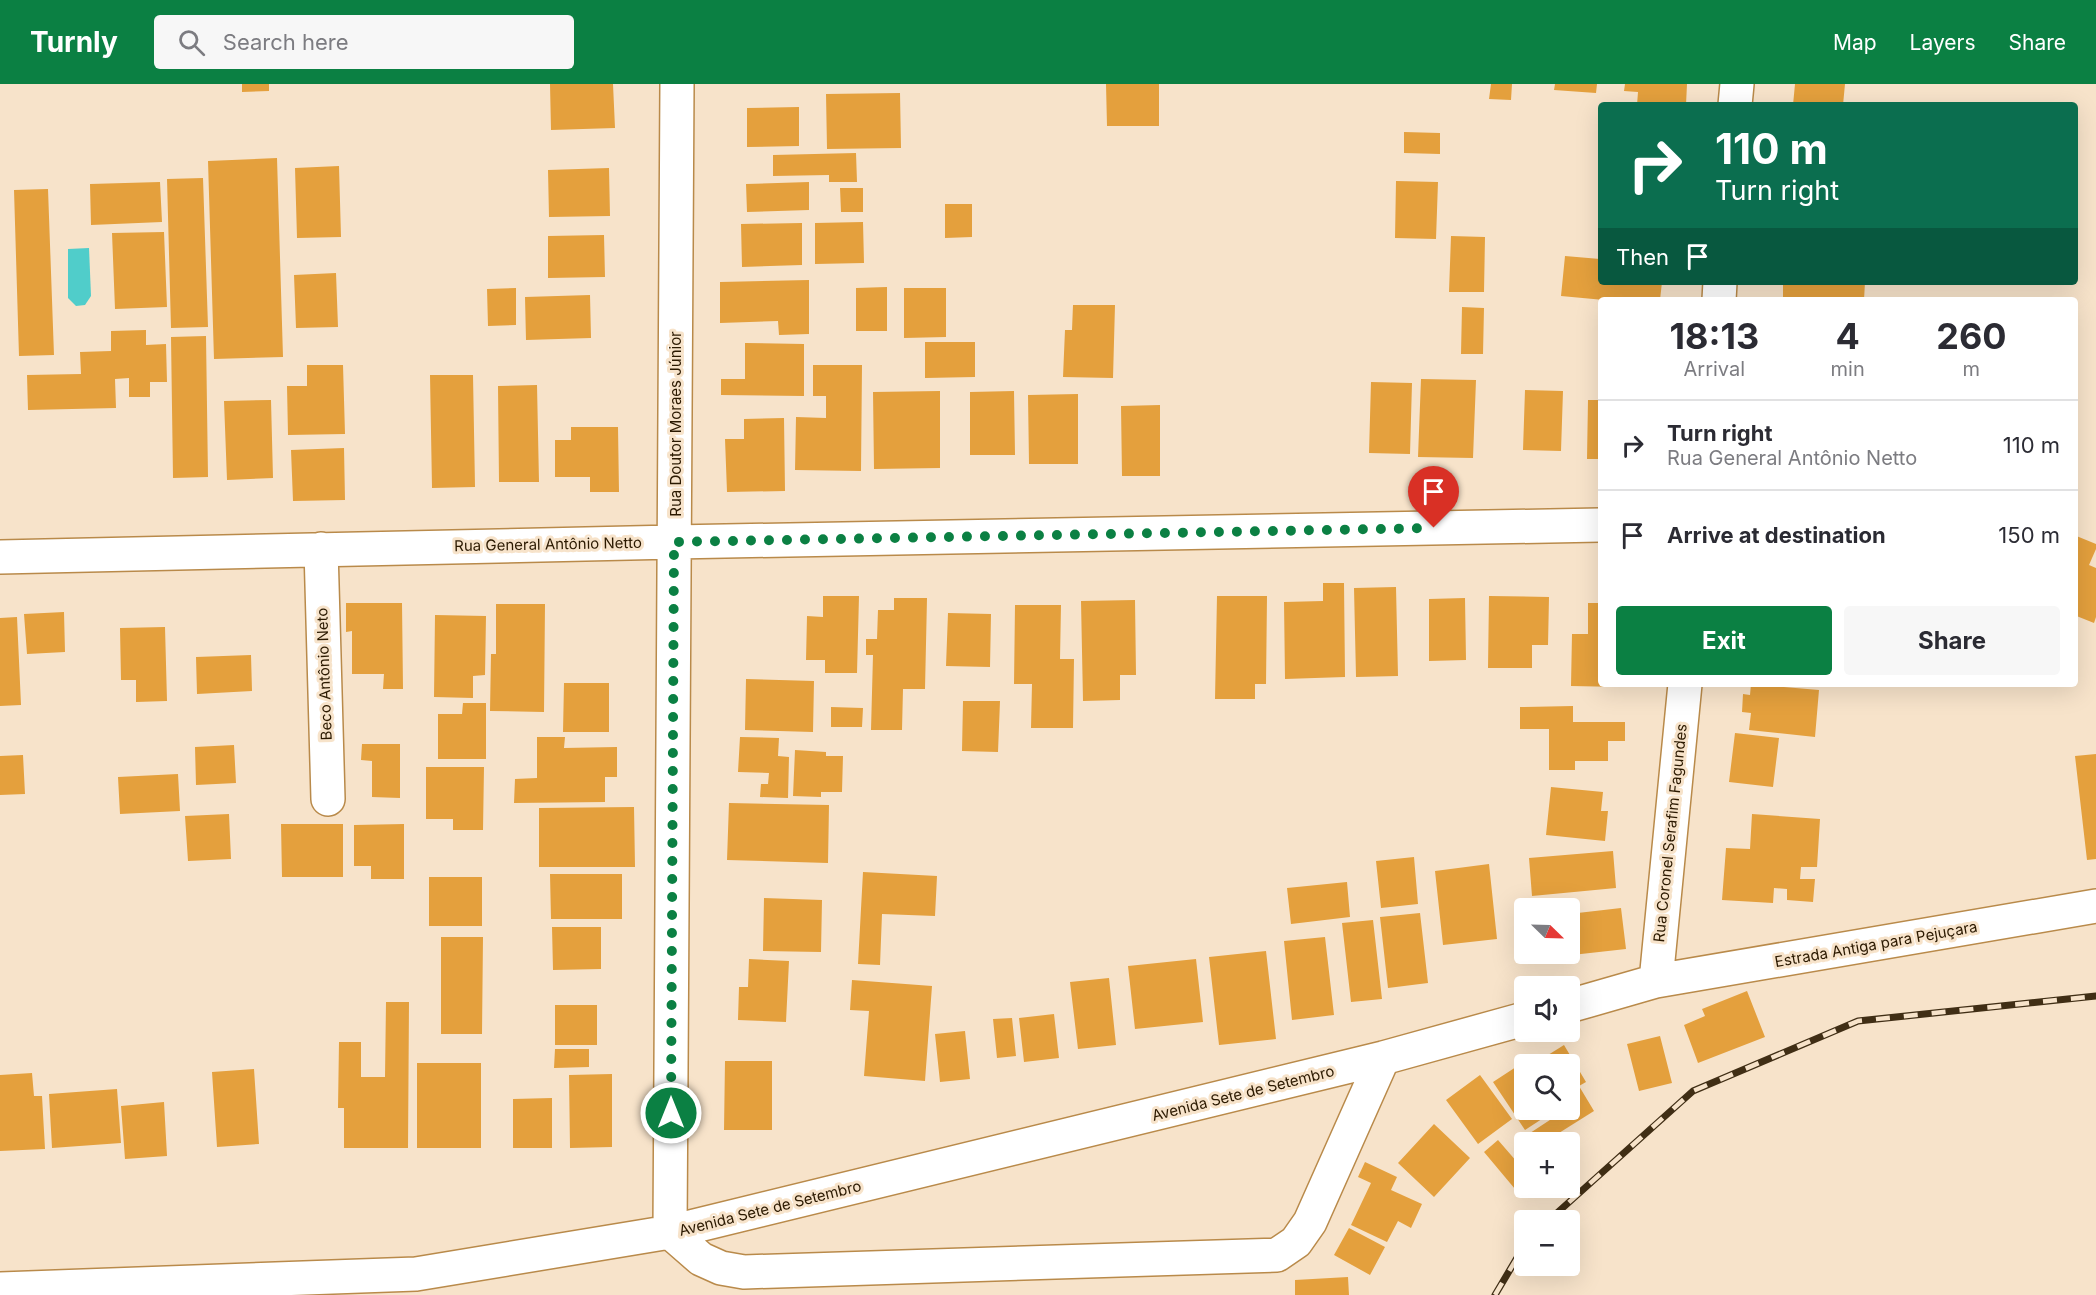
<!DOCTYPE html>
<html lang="en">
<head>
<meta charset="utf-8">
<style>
	:root { --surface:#fff; --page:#f7f7f7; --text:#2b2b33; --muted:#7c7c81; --line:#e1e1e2; --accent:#0b8043 }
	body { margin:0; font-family:Inter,sans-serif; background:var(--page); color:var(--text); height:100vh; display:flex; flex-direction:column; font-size:22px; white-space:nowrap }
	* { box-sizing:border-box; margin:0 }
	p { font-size:20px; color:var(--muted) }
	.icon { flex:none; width:33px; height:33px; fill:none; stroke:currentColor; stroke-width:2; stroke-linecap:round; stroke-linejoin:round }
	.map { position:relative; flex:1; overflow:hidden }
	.sheet { position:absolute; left:1598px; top:213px; width:480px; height:390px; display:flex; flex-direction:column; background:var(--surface); border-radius:6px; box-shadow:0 6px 24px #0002 }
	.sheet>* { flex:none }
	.top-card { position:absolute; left:1598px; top:18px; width:480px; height:183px; border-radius:6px; box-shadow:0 6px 24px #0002; background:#0b6e4f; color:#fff; overflow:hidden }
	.needle { width:39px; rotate:113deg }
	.tools { position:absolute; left:1514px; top:814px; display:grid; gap:12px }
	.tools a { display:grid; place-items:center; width:66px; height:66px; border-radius:6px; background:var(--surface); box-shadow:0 6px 24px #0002; font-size:30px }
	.pin { position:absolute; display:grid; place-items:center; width:51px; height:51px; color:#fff; margin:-62px -26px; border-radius:50% 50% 50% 0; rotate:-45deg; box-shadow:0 0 6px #0007 }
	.pin .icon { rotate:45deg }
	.me { position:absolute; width:66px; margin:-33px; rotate:0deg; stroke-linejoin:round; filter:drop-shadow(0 0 4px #0008) }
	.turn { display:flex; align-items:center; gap:21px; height:126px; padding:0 18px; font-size:27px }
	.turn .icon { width:78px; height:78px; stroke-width:2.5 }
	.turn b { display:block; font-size:42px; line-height:51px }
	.then { display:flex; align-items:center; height:57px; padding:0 18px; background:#0003; gap:12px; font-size:22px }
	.eta { display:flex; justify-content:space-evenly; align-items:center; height:102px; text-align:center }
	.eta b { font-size:36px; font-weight:700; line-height:42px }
	.action { display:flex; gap:12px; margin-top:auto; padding:12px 18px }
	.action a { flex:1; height:69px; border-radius:6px; background:var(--accent); color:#fff; font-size:24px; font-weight:700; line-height:69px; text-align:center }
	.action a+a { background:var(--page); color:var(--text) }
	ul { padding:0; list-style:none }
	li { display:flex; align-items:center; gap:18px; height:90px; padding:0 18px; border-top:2px solid var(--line) }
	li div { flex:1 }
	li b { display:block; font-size:22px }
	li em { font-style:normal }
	header { display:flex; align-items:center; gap:36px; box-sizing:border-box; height:84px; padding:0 30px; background:var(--accent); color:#fff }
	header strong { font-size:28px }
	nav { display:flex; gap:33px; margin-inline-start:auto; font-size:21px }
	.search { width:420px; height:54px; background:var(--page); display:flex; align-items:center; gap:15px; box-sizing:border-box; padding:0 21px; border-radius:6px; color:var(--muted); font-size:22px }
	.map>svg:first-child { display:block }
</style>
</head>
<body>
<header>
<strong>Turnly</strong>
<div class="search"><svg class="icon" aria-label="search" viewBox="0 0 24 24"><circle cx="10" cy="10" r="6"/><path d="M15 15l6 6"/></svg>Search here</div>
<nav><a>Map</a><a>Layers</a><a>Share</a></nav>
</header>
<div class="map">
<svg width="2096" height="1211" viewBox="0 0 2096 1211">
	<rect width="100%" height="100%" fill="#f7e3ca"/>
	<path fill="#50cdca" d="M 89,164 L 91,212 L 85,221 L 76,222 L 68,214 L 68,165 Z"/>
	<path fill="#e4a03d" d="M 242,0 L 269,0 L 269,7 L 242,8 Z
		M 550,0 L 613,0 L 615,44 L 551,46 Z
		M 1106,0 L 1159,0 L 1159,42 L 1107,42 Z
		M 1491,0 L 1512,0 L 1511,16 L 1489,15 Z
		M 1555,0 L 1597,0 L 1596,9 L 1554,6 Z
		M 1625,0 L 1687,0 L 1686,21 L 1637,21 L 1638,8 L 1624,7 Z
		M 1795,0 L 1845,0 L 1843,21 L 1793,21 Z
		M 900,9 L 901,64 L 827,65 L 826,10 Z
		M 799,23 L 799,62 L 747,63 L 747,24 Z
		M 1404,48 L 1440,49 L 1440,70 L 1404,69 Z
		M 856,69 L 857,98 L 829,98 L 829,91 L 773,92 L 773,71 Z
		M 277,74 L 283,273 L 214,275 L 208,77 Z
		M 339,82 L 341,153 L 297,154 L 295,84 Z
		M 609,84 L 610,132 L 549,133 L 548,86 Z
		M 203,94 L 208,243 L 171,244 L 167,95 Z
		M 1396,97 L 1438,98 L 1436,155 L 1395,154 Z
		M 160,98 L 162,138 L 91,141 L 90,100 Z
		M 809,98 L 809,126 L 747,128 L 746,100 Z
		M 840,104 L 863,104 L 863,128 L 841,128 Z
		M 48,105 L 54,271 L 19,272 L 14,106 Z
		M 945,120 L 972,120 L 972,153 L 945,154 Z
		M 863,138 L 864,179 L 815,180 L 815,139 Z
		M 802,139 L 802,181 L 742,183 L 741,140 Z
		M 164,148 L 167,223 L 115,225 L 112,149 Z
		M 604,151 L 605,193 L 548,194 L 548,152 Z
		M 1451,152 L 1485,153 L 1484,208 L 1449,208 Z
		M 1565,172 L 1600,175 L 1600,198 L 1662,198 L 1660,216 L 1604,216 L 1561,212 Z
		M 336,189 L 338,243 L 296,244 L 294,191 Z
		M 809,196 L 809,250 L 779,251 L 778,237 L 720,239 L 720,198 Z
		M 1783,198 L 1865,198 L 1864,216 L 1783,216 Z
		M 887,203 L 887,247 L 856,247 L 856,204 Z
		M 516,204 L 516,241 L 488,242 L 487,205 Z
		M 904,204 L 946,204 L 946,253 L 904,254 Z
		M 590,211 L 591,254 L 526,256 L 525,213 Z
		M 1073,221 L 1115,221 L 1113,294 L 1063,293 L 1065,246 L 1072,246 Z
		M 1462,223 L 1484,224 L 1483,270 L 1461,270 Z
		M 146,246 L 146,261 L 166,260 L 167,298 L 150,298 L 150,313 L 129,313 L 129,294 L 115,295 L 116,324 L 28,326 L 27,291 L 81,290 L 80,268 L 111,267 L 111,247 Z
		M 206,252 L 208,393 L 173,394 L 171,253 Z
		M 925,258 L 975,258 L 975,293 L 925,294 Z
		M 745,259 L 804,260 L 804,312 L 721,311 L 721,295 L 745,295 Z
		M 307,281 L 343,281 L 345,350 L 288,351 L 287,302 L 307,302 Z
		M 813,281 L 862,281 L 861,387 L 795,386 L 796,333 L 826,334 L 826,312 L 813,312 Z
		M 430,291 L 473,291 L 475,403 L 432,404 Z
		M 1421,295 L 1476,296 L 1473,374 L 1418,373 Z
		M 1371,298 L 1412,299 L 1410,370 L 1369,369 Z
		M 537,301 L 539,398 L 499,398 L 498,302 Z
		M 1525,306 L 1563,307 L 1561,367 L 1523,366 Z
		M 940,307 L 940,384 L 874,385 L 873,308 Z
		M 1014,307 L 1015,371 L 970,371 L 970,308 Z
		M 1078,310 L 1078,380 L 1029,380 L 1028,311 Z
		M 271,316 L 273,394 L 227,396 L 224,317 Z
		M 1588,316 L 1600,316 L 1600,375 L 1587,375 Z
		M 1160,321 L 1160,392 L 1122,392 L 1121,322 Z
		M 784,334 L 785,407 L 727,408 L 725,355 L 744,355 L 744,335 Z
		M 571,343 L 618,343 L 619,408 L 590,408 L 590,393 L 555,393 L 555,356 L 571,356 Z
		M 344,364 L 345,416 L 293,417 L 291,366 Z
		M 2074,451 L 2096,460 L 2096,465 L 2089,481 L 2096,484 L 2096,533 L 2094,539 L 2074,531 Z
		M 1323,499 L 1344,499 L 1345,593 L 1285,595 L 1284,518 L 1323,517 Z
		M 1396,503 L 1398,592 L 1356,593 L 1354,504 Z
		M 823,512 L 859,512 L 857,589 L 825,589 L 825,576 L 806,576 L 807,532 L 823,533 Z
		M 1217,512 L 1267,512 L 1266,600 L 1255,600 L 1255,615 L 1215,615 Z
		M 1489,512 L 1549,513 L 1548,561 L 1532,561 L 1532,584 L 1488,584 Z
		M 894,514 L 927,514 L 925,605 L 903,605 L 902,646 L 871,646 L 873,571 L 866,571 L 866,555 L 877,555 L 878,526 L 894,526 Z
		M 1465,514 L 1466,576 L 1429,577 L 1429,515 Z
		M 1135,516 L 1136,591 L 1120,591 L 1120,616 L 1083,617 L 1081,517 Z
		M 346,519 L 402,519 L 403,605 L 383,605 L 384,590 L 352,590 L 352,547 L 346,548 Z
		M 1588,519 L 1600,519 L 1600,600 L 1622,600 L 1622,603 L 1571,602 L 1572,550 L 1588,550 Z
		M 496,520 L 545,520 L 544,628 L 490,627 L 491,570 L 496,570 Z
		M 1015,521 L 1061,521 L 1060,575 L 1074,575 L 1073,644 L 1031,644 L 1032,600 L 1014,600 Z
		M 64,528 L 65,568 L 27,570 L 24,530 Z
		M 948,529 L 991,530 L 990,583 L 946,582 Z
		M 435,531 L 486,532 L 485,591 L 473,592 L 473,614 L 434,613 Z
		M 17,533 L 21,621 L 0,622 L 0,534 Z
		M 165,543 L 167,617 L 136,618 L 136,596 L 121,596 L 120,544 Z
		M 251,571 L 252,607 L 197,610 L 196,573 Z
		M 746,595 L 814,597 L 813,648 L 745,646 Z
		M 564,599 L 609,599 L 609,648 L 563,648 Z
		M 1751,600 L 1819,606 L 1815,653 L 1749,646 L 1751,629 L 1742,628 L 1743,610 L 1750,611 Z
		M 963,617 L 1000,617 L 998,668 L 962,667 Z
		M 463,619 L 486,619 L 486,675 L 438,675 L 438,630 L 462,630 Z
		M 1573,622 L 1573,638 L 1625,638 L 1625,657 L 1608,657 L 1608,677 L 1575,677 L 1575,686 L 1549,686 L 1549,645 L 1520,645 L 1520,623 Z
		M 831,623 L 863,624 L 862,643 L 831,643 Z
		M 1735,649 L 1779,654 L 1773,703 L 1729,698 Z
		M 537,653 L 565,653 L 564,664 L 617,663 L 617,693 L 605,693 L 605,718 L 514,719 L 515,695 L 537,694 Z
		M 740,653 L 779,654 L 778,672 L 789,673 L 788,714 L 760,713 L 761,700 L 768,700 L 769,689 L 738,688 Z
		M 362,660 L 400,660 L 400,714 L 372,713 L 372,677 L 361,676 Z
		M 234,661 L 236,699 L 196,701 L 195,663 Z
		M 795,666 L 826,668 L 826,672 L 843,672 L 842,708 L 821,708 L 821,713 L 793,712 Z
		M 2096,670 L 2096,775 L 2087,776 L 2075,672 Z
		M 23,671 L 25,710 L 0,711 L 0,672 Z
		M 426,683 L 484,683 L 483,746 L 453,746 L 453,735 L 426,735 Z
		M 178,690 L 180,727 L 120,730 L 118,693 Z
		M 1551,703 L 1603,708 L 1601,727 L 1608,727 L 1605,757 L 1546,751 Z
		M 729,719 L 829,721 L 828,779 L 727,776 Z
		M 634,723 L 635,783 L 539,783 L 539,724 Z
		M 229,730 L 231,775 L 188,777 L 185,732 Z
		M 1752,730 L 1820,735 L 1817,783 L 1801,783 L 1800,795 L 1815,795 L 1813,818 L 1787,816 L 1787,805 L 1774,804 L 1773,819 L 1722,816 L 1726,764 L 1750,765 Z
		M 281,740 L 343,740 L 343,793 L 282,793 Z
		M 404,740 L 404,795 L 371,795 L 371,782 L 354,782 L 354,741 Z
		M 1613,767 L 1616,804 L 1532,812 L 1529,774 Z
		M 1414,773 L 1418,820 L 1381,824 L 1376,777 Z
		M 1489,780 L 1497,855 L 1443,861 L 1435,787 Z
		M 863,788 L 937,792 L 935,832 L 882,830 L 880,881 L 858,880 Z
		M 550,790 L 622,790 L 622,835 L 551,835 Z
		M 429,793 L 482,793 L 482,842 L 429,842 Z
		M 1347,798 L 1350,833 L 1291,840 L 1287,804 Z
		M 764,814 L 822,816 L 821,868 L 763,867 Z
		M 1621,824 L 1626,865 L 1572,871 L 1569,830 Z
		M 1420,829 L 1428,899 L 1388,904 L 1380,833 Z
		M 1373,836 L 1382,915 L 1351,918 L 1342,839 Z
		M 552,843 L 601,843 L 601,885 L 553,886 Z
		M 441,853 L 483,853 L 482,950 L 441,950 Z
		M 1325,853 L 1334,931 L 1292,936 L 1284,857 Z
		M 1266,867 L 1276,955 L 1219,961 L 1209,873 Z
		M 749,875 L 789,877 L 786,938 L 738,936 L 739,903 L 748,903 Z
		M 1196,875 L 1203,938 L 1135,945 L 1128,882 Z
		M 1109,894 L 1116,961 L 1078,965 L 1070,898 Z
		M 852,896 L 932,902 L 925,997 L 864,992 L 869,927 L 850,926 Z
		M 1747,907 L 1765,953 L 1698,979 L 1684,941 L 1705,932 L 1702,925 Z
		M 386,918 L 409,918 L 408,1064 L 344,1064 L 344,1024 L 338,1024 L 339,958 L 361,958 L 361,993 L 385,993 Z
		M 555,921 L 597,921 L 597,961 L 555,961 Z
		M 1054,930 L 1059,974 L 1024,978 L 1019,934 Z
		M 1012,934 L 1016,972 L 997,974 L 993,935 Z
		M 965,947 L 970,995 L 940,998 L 935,950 Z
		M 1660,952 L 1672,999 L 1639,1007 L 1627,960 Z
		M 1564,961 L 1586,998 L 1579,1002 L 1594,1027 L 1543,1059 L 1532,1059 L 1527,1051 L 1556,1032 L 1552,1026 L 1569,1026 L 1569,981 L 1532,981 Z
		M 555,965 L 589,965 L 589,983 L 554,984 Z
		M 725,977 L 772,977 L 772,1046 L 724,1046 Z
		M 417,979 L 481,979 L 481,1064 L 417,1064 Z
		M 1516,983 L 1524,995 L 1524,1026 L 1545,1026 L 1548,1031 L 1525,1046 L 1493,998 Z
		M 254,985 L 259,1060 L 217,1063 L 212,988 Z
		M 32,989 L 34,1012 L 42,1012 L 45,1065 L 0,1067 L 0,991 Z
		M 612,990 L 612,1063 L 570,1064 L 569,991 Z
		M 1480,991 L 1512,1035 L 1478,1060 L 1446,1016 Z
		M 117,1005 L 121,1059 L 52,1064 L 49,1010 Z
		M 552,1014 L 552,1064 L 513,1064 L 513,1015 Z
		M 164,1018 L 167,1072 L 125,1075 L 121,1022 Z
		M 1434,1040 L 1470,1074 L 1434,1113 L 1398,1079 Z
		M 1498,1056 L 1524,1086 L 1524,1097 L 1515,1105 L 1484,1068 Z
		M 1365,1078 L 1397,1093 L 1391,1106 L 1422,1120 L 1411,1144 L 1398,1137 L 1387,1158 L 1351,1141 L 1371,1099 L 1358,1093 Z
		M 1349,1144 L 1385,1163 L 1370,1191 L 1334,1171 Z
		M 1348,1193 L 1349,1211 L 1295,1211 L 1295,1196 Z"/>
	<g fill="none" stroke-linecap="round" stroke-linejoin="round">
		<g stroke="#b98a4a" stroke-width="36">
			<path id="minor" d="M 677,0 L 670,1148 L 701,1175 L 721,1184 L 744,1188 L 1277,1171 L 1296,1158 L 1310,1138 L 1383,974
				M 1735,21 L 1737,0
				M 1719,216 L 1720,198
				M 321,465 L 328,715
				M 0,473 L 674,458 L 1600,441
				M 1656,897 L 1685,600
				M 1569,922 L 1656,897 L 2096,822
				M 0,1205 L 416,1190 L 670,1148 L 1383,974 L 1524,935"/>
		</g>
		<use href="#minor" stroke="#fff" stroke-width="33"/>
		<g stroke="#402e15" stroke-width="7">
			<path id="rail" d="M 1548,1137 L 1693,1007 L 1858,937 L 2096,912
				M 1495,1211 L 1524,1162"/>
		</g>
		<use href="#rail" stroke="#f7e3ca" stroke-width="4.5" stroke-dasharray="14" stroke-linecap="butt"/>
	</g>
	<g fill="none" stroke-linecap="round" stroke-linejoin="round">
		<path stroke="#0b8043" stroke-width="10" stroke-dasharray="0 18" d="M 671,1029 L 674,458 L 1434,444"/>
	</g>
	<g text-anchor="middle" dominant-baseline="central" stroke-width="6" stroke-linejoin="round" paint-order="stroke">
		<g font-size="15" fill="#2b1900" stroke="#f7e3ca">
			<text transform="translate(675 340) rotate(-90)">Rua Doutor Moraes Júnior</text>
			<text transform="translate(548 460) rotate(-1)">Rua General Antônio Netto</text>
			<text transform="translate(324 590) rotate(-92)">Beco Antônio Neto</text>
			<text transform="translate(1670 749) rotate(-84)">Rua Coronel Serafim Fagundes</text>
			<text transform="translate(1876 860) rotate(-10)">Estrada Antiga para Pejuçara</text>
			<text transform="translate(1243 1009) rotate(-14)">Avenida Sete de Setembro</text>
			<text transform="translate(770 1124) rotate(-14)">Avenida Sete de Setembro</text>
		</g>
	</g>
</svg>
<div class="tools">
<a><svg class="needle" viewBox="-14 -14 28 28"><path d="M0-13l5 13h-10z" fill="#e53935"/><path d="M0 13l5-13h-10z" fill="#7c7c81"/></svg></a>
<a><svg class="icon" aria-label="sound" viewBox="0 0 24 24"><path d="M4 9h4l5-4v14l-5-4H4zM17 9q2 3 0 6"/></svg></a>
<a><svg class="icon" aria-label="search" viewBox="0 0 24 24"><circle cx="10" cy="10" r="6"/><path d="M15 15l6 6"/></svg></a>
<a>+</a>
<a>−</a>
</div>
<div class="pin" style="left:1434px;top:444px;background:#d93025"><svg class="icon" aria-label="arrive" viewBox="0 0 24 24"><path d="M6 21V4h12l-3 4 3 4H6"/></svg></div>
<svg class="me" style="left:671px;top:1029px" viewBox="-20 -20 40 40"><circle r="17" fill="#0b8043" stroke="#fff" stroke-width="3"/><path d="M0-11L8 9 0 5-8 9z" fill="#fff"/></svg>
<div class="top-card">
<div class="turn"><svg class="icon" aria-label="right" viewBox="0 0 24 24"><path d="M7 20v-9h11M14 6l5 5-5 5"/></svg><div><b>110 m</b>Turn right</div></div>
<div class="then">Then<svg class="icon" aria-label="arrive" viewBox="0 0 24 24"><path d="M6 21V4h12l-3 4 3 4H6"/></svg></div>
</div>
<section class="sheet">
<div class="eta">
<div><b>18:13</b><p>Arrival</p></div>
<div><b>4</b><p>min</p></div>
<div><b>260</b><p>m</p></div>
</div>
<ul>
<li><svg class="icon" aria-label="right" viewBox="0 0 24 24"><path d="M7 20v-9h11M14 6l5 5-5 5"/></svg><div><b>Turn right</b><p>Rua General Antônio Netto</p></div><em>110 m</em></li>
<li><svg class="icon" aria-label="arrive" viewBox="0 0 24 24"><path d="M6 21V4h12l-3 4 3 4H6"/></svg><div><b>Arrive at destination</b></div><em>150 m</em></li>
</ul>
<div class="action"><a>Exit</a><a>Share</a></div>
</section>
</div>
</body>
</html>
